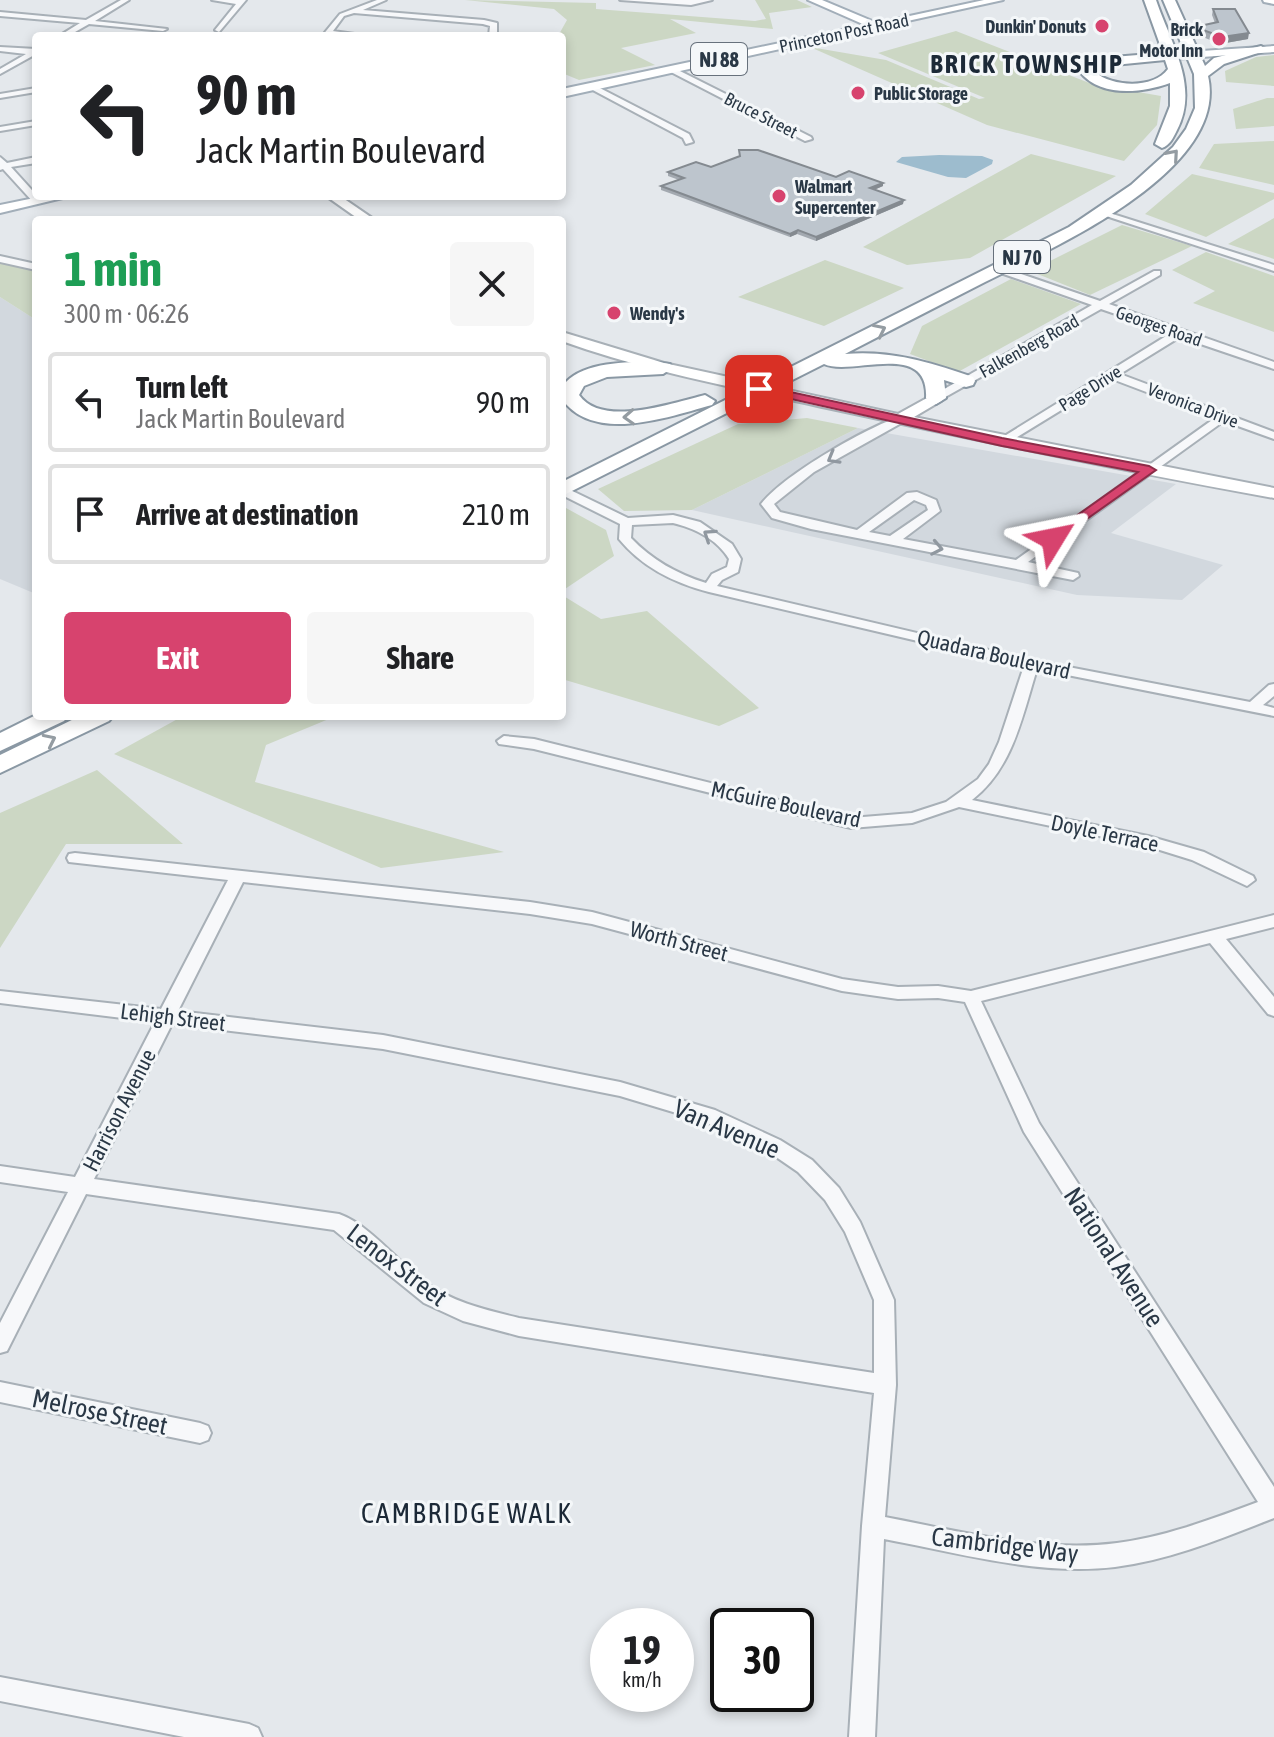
<!DOCTYPE html>
<html lang="en">
<head>
<meta charset="utf-8">
<style>
	:root { --surface:#fff; --page:#f6f6f6; --text:#202124; --muted:#757577; --line:#e0e0e0; --accent:#d7436e }
	body { margin:0; font-family:"Asap Condensed",sans-serif; background:var(--page); color:var(--text); height:100vh; display:flex; flex-direction:column; font-size:30px; white-space:nowrap }
	* { box-sizing:border-box; margin:0 }
	p { font-size:26px; color:var(--muted) }
	.icon { flex:none; width:44px; height:44px; fill:none; stroke:currentColor; stroke-width:2; stroke-linecap:round; stroke-linejoin:round }
	.map { position:relative; flex:1; overflow:hidden }
	.details { position:absolute; left:32px; top:216px; width:534px; height:504px; display:flex; flex-direction:column; background:var(--surface); border-radius:8px; box-shadow:0 4px 12px #0003 }
	.details>* { flex:none }
	.top-card { position:absolute; left:32px; top:32px; width:534px; height:168px; border-radius:8px; box-shadow:0 4px 12px #0003; background:#fff; color:var(--text); overflow:hidden }
	.speed { position:absolute; left:590px; top:1608px; display:flex; gap:16px; font-size:40px; font-weight:700; text-align:center }
	.speed>* { display:grid; place-content:center; width:104px; height:104px; border-radius:50%; background:var(--surface); box-shadow:0 4px 12px #0003; line-height:1 }
	.speed small { font-size:20px; font-weight:400 }
	.speed .limit { border:4px solid #111; border-radius:12px; background:#fff; color:#111 }
	.pin { position:absolute; display:grid; place-items:center; width:68px; height:68px; color:#fff; margin:-34px; border-radius:16px; box-shadow:0 4px 12px #0006 }
	.me { position:absolute; width:88px; margin:-44px; rotate:55deg; stroke-linejoin:round; filter:drop-shadow(0 0 6px #0008) }
	.turn { display:flex; align-items:center; gap:28px; height:168px; padding:0 32px; font-size:36px }
	.turn .icon { width:104px; height:104px; stroke-width:2.5 }
	.turn b { display:block; font-size:56px; line-height:68px }
	.round { display:grid; place-items:center; flex:none; width:84px; height:84px; border-radius:8px; background:var(--page) }
	.head { display:flex; align-items:center; justify-content:space-between; height:136px; padding:0 32px }
	h1 { font-size:48px; font-weight:700; line-height:60px; color:#1e9e55 }
	.button { display:flex; gap:16px; margin-top:auto; padding:16px 32px }
	.button a { flex:1; height:92px; border-radius:8px; background:var(--accent); color:#fff; font-size:32px; font-weight:700; line-height:92px; text-align:center }
	.button a+a { background:var(--page); color:var(--text) }
	ul { padding:0; list-style:none }
	li { display:flex; align-items:center; gap:24px; height:100px; margin:0 16px 12px; padding:0 16px; border:4px solid var(--line); border-radius:8px }
	li div { flex:1 }
	li b { display:block; font-size:30px }
	li em { font-style:normal }
	.map>svg:first-child { display:block }
</style>
</head>
<body>
<div class="map">
<svg width="1274" height="1737" viewBox="0 0 1274 1737">
	<rect width="100%" height="100%" fill="#e4e8ec"/>
	<path fill="#d2d8de" d="M 0,297 L 36,320 L 36,594 L 0,579 Z
		M 858,428 L 1176,484 L 1111,533 L 1223,565 L 1182,600 L 1077,595 L 692,510 Z"/>
	<path fill="#ccd7c4" d="M 465,0 L 596,3 L 596,9 L 755,21 L 766,19 L 755,0 L 797,0 L 812,7 L 769,13 L 773,29 L 670,19 L 696,33 L 621,48 L 655,65 L 579,80 L 562,73 L 562,36 L 558,36 L 567,20 L 554,9 Z
		M 956,31 L 1092,84 L 1161,96 L 1157,125 L 1124,161 L 987,125 L 810,47 L 886,60 L 979,99 L 985,98 L 878,53 Z
		M 1274,55 L 1274,86 L 1226,82 L 1225,71 L 1256,57 Z
		M 1267,98 L 1274,98 L 1274,126 L 1236,129 L 1233,109 Z
		M 1274,141 L 1274,185 L 1199,168 L 1214,144 Z
		M 1031,154 L 1116,176 L 970,258 L 907,265 L 863,247 Z
		M 1192,174 L 1274,193 L 1274,199 L 1206,237 L 1145,214 Z
		M 1274,218 L 1274,259 L 1228,244 Z
		M 1122,225 L 1192,246 L 1090,295 L 1030,271 Z
		M 1206,252 L 1274,276 L 1274,332 L 1193,303 L 1215,291 L 1172,270 Z
		M 825,260 L 904,288 L 824,326 L 738,297 Z
		M 0,261 L 36,267 L 36,320 L 0,297 Z
		M 1011,279 L 1081,304 L 958,372 L 910,354 L 922,326 Z
		M 807,418 L 858,428 L 692,510 L 624,511 L 598,489 L 738,424 Z
		M 566,508 L 606,530 L 614,556 L 562,591 L 562,510 Z
		M 562,595 L 601,619 L 647,611 L 759,708 L 719,726 L 562,679 Z
		M 183,716 L 336,716 L 266,745 L 255,782 L 504,852 L 381,868 L 114,754 Z
		M 97,770 L 183,844 L 66,844 L 0,948 L 0,813 Z"/>
	<path fill="#9dbcce" d="M 939,155 L 982,156 L 993,160 L 992,164 L 966,178 L 948,177 L 896,162 L 902,157 Z"/>
	<g fill="none" stroke-linecap="round" stroke-linejoin="round">
		<g stroke="#a8b0b7" stroke-width="4">
			<path id="street" d="M 121,0 L 129,0 L 95,21 L 167,29 L 163,31 L 89,24 L 68,36 L 59,36 L 80,23 L 0,16 L 0,12 L 86,20 Z
				M 212,0 L 246,0 L 219,32 L 215,30 L 236,4 Z
				M 377,0 L 386,0 L 363,10 L 484,20 L 497,23 L 497,36 L 489,36 L 490,26 L 483,24 L 354,13 L 344,16 L 333,31 L 369,36 L 322,36 L 340,14 Z
				M 620,0 L 712,0 L 691,5 Z
				M 0,47 L 36,49 L 36,54 L 0,74 L 0,69 L 26,54 L 0,51 Z
				M 672,67 L 811,137 L 812,139 L 805,141 L 669,71 Z
				M 592,84 L 689,134 L 693,142 L 686,144 L 683,138 L 589,88 Z
				M 36,88 L 36,92 L 0,98 L 0,94 Z
				M 36,121 L 36,125 L 0,131 L 0,127 Z
				M 0,157 L 7,163 L 36,157 L 36,163 L 11,167 L 40,199 L 40,203 L 34,203 L 3,169 L 0,170 Z
				M 1100,210 L 1274,265 L 1274,271 L 1100,214 Z
				M 0,256 L 36,264 L 36,270 L 0,262 Z
				M 995,267 L 1001,267 L 1100,301 L 1154,271 L 1160,271 L 1160,275 L 1109,304 L 1274,362 L 1274,369 L 1180,337 L 1120,374 L 1274,432 L 1274,439 L 1224,421 L 1028,562 L 1078,573 L 1079,576 L 1073,580 L 811,529 L 772,518 L 761,504 C 785,474 864,429 901,416 L 907,419 L 905,421 L 814,472 L 774,504 L 780,512 L 857,530 L 907,493 L 917,492 L 936,500 L 940,511 L 903,539 L 1016,560 L 1215,418 L 1112,379 L 1006,444 L 998,444 L 998,440 L 1171,333 L 1101,309 L 940,400 L 932,400 L 932,396 L 1092,305 L 995,271 ZM 914,500 L 926,505 L 928,510 L 890,536 L 869,532 Z
				M 562,486 L 628,518 L 673,515 L 700,522 L 732,544 L 741,559 L 738,572 L 722,580 L 717,586 L 1032,660 L 1250,702 L 1269,685 L 1274,684 L 1274,696 L 1263,705 L 1274,708 L 1274,716 L 1037,669 C 1022,717 1013,768 972,800 L 1148,836 L 1204,852 L 1253,876 L 1255,880 L 1247,886 L 1192,860 L 1147,846 L 959,807 L 912,823 L 851,828 L 534,749 L 499,744 L 497,741 L 504,736 L 534,739 L 851,818 L 912,813 L 946,802 L 978,779 L 989,764 L 999,742 L 1024,666 L 709,592 C 674,583 642,567 619,539 L 620,524 L 562,495 ZM 673,523 C 694,528 717,539 729,559 L 727,567 L 712,574 L 706,583 C 677,574 652,560 631,538 L 632,525 Z
				M 75,853 L 530,902 L 592,912 L 842,979 L 898,987 L 938,986 L 971,991 L 1274,915 L 1274,927 L 1226,939 L 1274,997 L 1274,1016 L 1268,1014 L 1210,943 L 981,1001 L 1039,1123 L 1274,1487 L 1274,1518 C 1223,1538 1170,1560 1115,1567 C 1038,1576 959,1553 884,1539 L 875,1737 L 849,1737 L 862,1526 L 874,1393 L 519,1336 L 463,1321 L 424,1303 L 334,1230 L 86,1194 L 7,1351 L 0,1353 L 0,1323 L 68,1192 L 0,1182 L 0,1166 L 75,1177 L 155,1022 L 0,1003 L 0,991 L 161,1009 L 228,880 L 69,862 L 67,858 L 69,854 ZM 243,882 L 530,914 L 592,924 L 842,991 L 898,999 L 938,998 L 965,1002 L 1024,1132 L 1258,1502 C 1212,1519 1165,1537 1117,1543 C 1040,1553 960,1531 885,1517 L 896,1385 L 894,1300 L 860,1222 L 839,1188 L 812,1160 L 780,1140 L 715,1110 L 620,1082 L 383,1035 L 178,1011 ZM 172,1024 L 383,1049 L 620,1096 L 703,1121 L 766,1150 L 798,1172 L 825,1200 L 845,1232 L 874,1300 L 874,1373 L 519,1318 C 487,1310 454,1303 426,1283 C 399,1263 370,1225 339,1214 L 94,1179 Z
				M 0,1382 L 200,1423 L 208,1426 L 211,1433 L 208,1440 L 200,1443 L 0,1402 Z
				M 0,1677 L 249,1724 L 258,1728 L 262,1737 L 184,1737 L 0,1701 Z"/>
		</g>
		<g stroke="#a8b0b7" stroke-width="4">
			<path id="secondary" d="M 326,196 L 340,196 L 375,220 L 360,220 Z
				M 562,332 L 664,363 L 898,414 L 936,393 L 944,398 L 941,401 L 914,417 L 1274,488 L 1274,498 C 1124,471 976,440 827,408 C 738,388 648,372 562,341 Z"/>
		</g>
		<g stroke="#a2aeb9" stroke-width="4">
			<path id="primary" d="M 808,0 L 822,0 L 877,23 L 984,0 L 1003,0 L 562,97 L 562,89 L 865,25 Z
				M 1263,0 L 1274,0 L 1274,4 L 1264,2 Z
				M 1274,46 L 1274,52 L 1172,59 L 1166,56 L 1172,53 Z
				M 44,196 L 71,196 L 0,213 L 0,205 Z"/>
		</g>
		<g stroke="#8a98a4" stroke-width="4">
			<path id="highway" d="M 1144,0 L 1156,0 C 1170,42 1200,86 1177,130 C 1173,138 1170,145 1162,148 L 1155,144 L 1170,106 L 1170,83 C 1142,93 1101,98 1080,72 L 1100,58 L 1163,53 ZM 1165,60 L 1168,69 C 1154,89 1112,87 1095,72 L 1104,66 Z
				M 1163,0 L 1175,0 L 1205,66 L 1214,58 L 1261,46 L 1267,50 L 1224,64 L 1208,76 C 1230,171 1052,248 985,282 C 938,306 891,330 845,354 C 891,350 929,362 973,377 L 975,381 L 973,385 L 966,387 L 944,380 L 946,398 L 936,404 L 926,398 C 929,339 851,377 824,364 L 562,496 L 562,482 L 1069,227 L 1131,185 L 1173,147 L 1186,129 L 1195,108 L 1194,74 Z
				M 652,362 L 670,364 L 672,368 L 663,374 L 607,377 L 584,386 L 579,395 C 602,428 672,403 705,395 L 715,401 L 712,405 C 668,417 594,444 562,399 L 566,382 C 585,362 626,362 652,362 Z
				M 36,715 L 68,716 L 64,721 L 0,751 L 0,733 Z
				M 80,716 L 113,716 L 109,721 L 0,773 L 0,755 Z"/>
		</g>
		<use href="#street" fill="#f7f8fa" fill-rule="evenodd"/>
		<use href="#secondary" fill="#fff" fill-rule="evenodd"/>
		<use href="#primary" fill="#fff" fill-rule="evenodd"/>
		<use href="#highway" fill="#fff" fill-rule="evenodd"/>
	</g>
	<path fill="#a3a9b0" d="M 1213,9 L 1248,39 L 1220,44 L 1193,33 L 1195,27 L 1215,23 L 1212,15 Z
		M 739,150 L 836,177 L 883,186 L 874,190 L 903,204 L 816,241 L 797,234 L 790,237 L 661,190 L 661,186 L 679,180 L 668,176 L 668,172 L 711,167 L 739,157 Z"/>
	<path fill="#848a90" d="M 1249,33 L 1248,39 L 1220,44 L 1222,37 Z
		M 883,183 L 883,186 L 869,192 L 870,188 Z
		M 904,200 L 903,204 L 816,241 L 816,237 Z
		M 798,230 L 797,234 L 790,237 L 790,234 Z"/>
	<path fill="#bdc5cd" stroke="#848a90" stroke-width="2" d="M 1213,9 L 1235,9 L 1249,33 L 1222,37 L 1195,27 L 1218,22 Z
		M 739,150 L 758,150 L 836,177 L 849,171 L 883,183 L 870,188 L 904,200 L 816,237 L 798,230 L 790,234 L 661,186 L 684,178 L 668,172 L 696,162 L 711,167 L 740,156 Z"/>
	<defs><path id="oneway-chevron" d="M-2-3.5L2.5 0L-2 3.5" fill="none" stroke-width="1.6" stroke-linecap="round" stroke-linejoin="round" transform="scale(2)"/></defs>
	<g stroke="#949ca2">
		<use href="#oneway-chevron" transform="translate(1173 155) rotate(-49)"/>
		<use href="#oneway-chevron" transform="translate(880 330) rotate(-26)"/>
		<use href="#oneway-chevron" transform="translate(629 417) rotate(177)"/>
		<use href="#oneway-chevron" transform="translate(50 740) rotate(-26)"/>
	</g>
	<g stroke="#9098a0">
		<use href="#oneway-chevron" transform="translate(833 458) rotate(150)"/>
		<use href="#oneway-chevron" transform="translate(709 535) rotate(-146)"/>
		<use href="#oneway-chevron" transform="translate(937 548) rotate(11)"/>
	</g>
	<path fill="#d7436e" stroke="#8c2c48" stroke-width="2" d="M 759,385 L 1002,438 L 1149,466 L 1156,470 L 1053,543 L 1046,539 L 1048,536 L 1138,472 L 1002,446 L 755,391 L 755,386 Z"/>
	<g fill="#d7436e" stroke="#f4f7f9" stroke-width="3">
		<circle cx="1102" cy="26" r="8"/>
		<circle cx="1219" cy="39" r="8"/>
		<circle cx="858" cy="93" r="8"/>
		<circle cx="779" cy="196" r="8"/>
		<circle cx="614" cy="313" r="8"/>
	</g>
	<g text-anchor="middle" dominant-baseline="central" stroke-width="6" stroke-linejoin="round" paint-order="stroke">
		<g font-size="18" font-weight="bold" fill="#2a3846" stroke="#f4f7f9" text-anchor="start">
			<text x="1086" y="26" text-anchor="end">Dunkin' Donuts</text>
			<text x="1203" y="29" text-anchor="end">Brick<tspan x="1203" dy="21">Motor Inn</tspan></text>
			<text x="874" y="93">Public Storage</text>
			<text x="795" y="186">Walmart<tspan x="795" dy="21">Supercenter</tspan></text>
			<text x="630" y="313">Wendy's</text>
		</g>
		<g font-size="18" fill="#2a3846" stroke="#f4f7f9">
			<text transform="translate(844 33) rotate(-12)">Princeton Post Road</text>
			<text transform="translate(761 115) rotate(27)">Bruce Street</text>
			<text transform="translate(1159 326) rotate(19)">Georges Road</text>
			<text transform="translate(1029 346) rotate(-29)">Falkenberg Road</text>
			<text transform="translate(1090 388) rotate(-32)">Page Drive</text>
			<text transform="translate(1193 405) rotate(21)">Veronica Drive</text>
		</g>
		<g fill="#f4f7f9" stroke="#67717c" stroke-width="2">
			<rect x="691" y="43" width="56" height="32" rx="6"/>
			<rect x="994" y="241" width="56" height="32" rx="6"/>
		</g>
		<g font-size="20" font-weight="bold" fill="#2a3846">
			<text x="719" y="59">NJ 88</text>
			<text x="1022" y="257">NJ 70</text>
		</g>
		<g font-size="22" fill="#2a3846" stroke="#f4f7f9">
			<text transform="translate(994 654) rotate(13)">Quadara Boulevard</text>
			<text transform="translate(786 804) rotate(12)">McGuire Boulevard</text>
			<text transform="translate(1105 833) rotate(12)">Doyle Terrace</text>
			<text transform="translate(679 941) rotate(15)">Worth Street</text>
			<text transform="translate(173 1017) rotate(7)">Lehigh Street</text>
			<text transform="translate(119 1110) rotate(-63)">Harrison Avenue</text>
		</g>
		<g font-size="26" font-weight="bold" letter-spacing="2" fill="#1c2937" stroke="#f4f7f9">
			<text x="1027" y="64">BRICK TOWNSHIP</text>
		</g>
		<g font-size="26" fill="#2a3846" stroke="#f4f7f9">
			<text transform="translate(727 1129) rotate(23)">Van Avenue</text>
			<text transform="translate(1114 1257) rotate(57)">National Avenue</text>
			<text transform="translate(397 1265) rotate(37)">Lenox Street</text>
			<text transform="translate(100 1412) rotate(12)">Melrose Street</text>
			<text transform="translate(1005 1545) rotate(7)">Cambridge Way</text>
		</g>
		<g font-size="28" letter-spacing="2" fill="#1c2937" stroke="#f4f7f9">
			<text x="467" y="1513">CAMBRIDGE WALK</text>
		</g>
	</g>
</svg>
<div class="speed"><div>19<small>km/h</small></div><div class="limit">30</div></div>
<div class="pin" style="left:759px;top:389px;background:#d93025"><svg class="icon" aria-label="arrive" viewBox="0 0 24 24"><path d="M6 21V4h12l-3 4 3 4H6"/></svg></div>
<svg class="me" style="left:1053px;top:539px" viewBox="-20 -20 40 40"><path d="M0-17L14 15 0 8-14 15z" fill="#d7436e" stroke="#fff" stroke-width="4"/></svg>
<div class="top-card">
<div class="turn"><svg class="icon" aria-label="left" viewBox="0 0 24 24"><path d="M17 20v-9H6M10 6l-5 5 5 5"/></svg><div><b>90 m</b>Jack Martin Boulevard</div></div>
</div>
<section class="details">
<div class="head"><div><h1>1 min</h1><p>300 m · 06:26</p></div><a class="round"><svg class="icon" aria-label="close" viewBox="0 0 24 24"><path d="M6 6l12 12M18 6L6 18"/></svg></a></div>
<ul>
<li><svg class="icon" aria-label="left" viewBox="0 0 24 24"><path d="M17 20v-9H6M10 6l-5 5 5 5"/></svg><div><b>Turn left</b><p>Jack Martin Boulevard</p></div><em>90 m</em></li>
<li><svg class="icon" aria-label="arrive" viewBox="0 0 24 24"><path d="M6 21V4h12l-3 4 3 4H6"/></svg><div><b>Arrive at destination</b></div><em>210 m</em></li>
</ul>
<div class="button"><a>Exit</a><a>Share</a></div>
</section>
</div>
</body>
</html>
